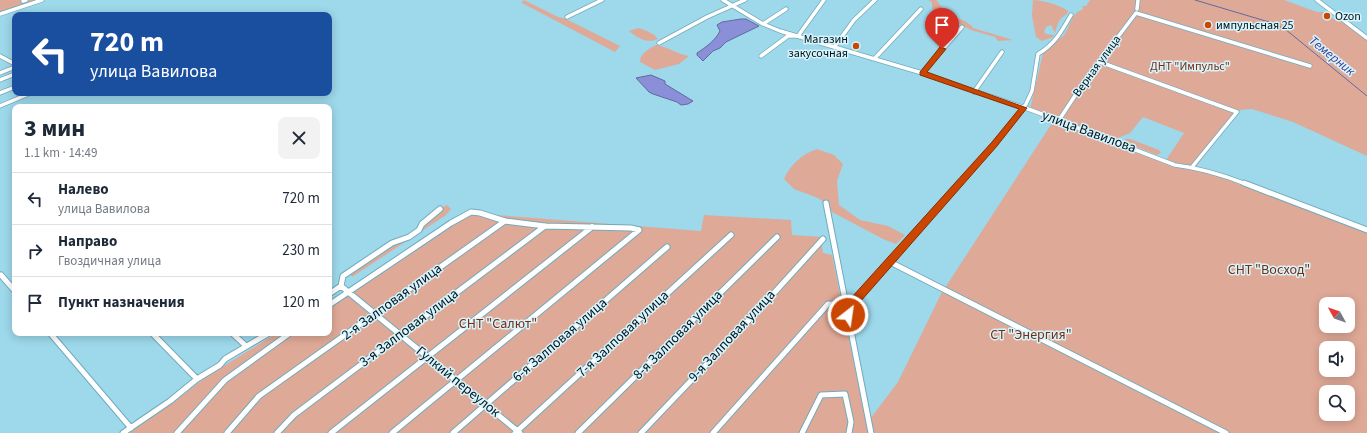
<!DOCTYPE html>
<html lang="ru">
<head>
<meta charset="utf-8">
<style>
	:root { --surface:#fff; --page:#f2f2f3; --text:#1f2937; --muted:#747a83; --line:#e0e1e3 }
	body { margin:0; font-family:"Source Sans 3",sans-serif; background:var(--page); color:var(--text); height:100vh; display:flex; flex-direction:column; font-size:15px; white-space:nowrap }
	* { box-sizing:border-box; margin:0 }
	p { font-size:13px; color:var(--muted) }
	.icon { flex:none; width:22px; height:22px; fill:none; stroke:currentColor; stroke-width:2; stroke-linecap:round; stroke-linejoin:round }
	.map { position:relative; flex:1; overflow:hidden }
	.panel { position:absolute; left:12px; top:104px; width:320px; height:232px; display:flex; flex-direction:column; background:var(--surface); border-radius:8px; box-shadow:0 2px 10px #0003 }
	.panel>* { flex:none }
	.guide { position:absolute; left:12px; top:12px; width:320px; height:84px; border-radius:8px; box-shadow:0 2px 10px #0003; background:#1a4fa0; color:#fff; overflow:hidden }
	.needle { width:26px; rotate:310deg }
	.controls { position:absolute; left:1319px; top:297px; display:grid; gap:8px }
	.controls a { display:grid; place-items:center; width:36px; height:36px; border-radius:8px; background:var(--surface); box-shadow:0 2px 10px #0003; font-size:20px }
	.pin { position:absolute; display:grid; place-items:center; width:34px; height:34px; color:#fff; margin:-41px -17px; border-radius:50% 50% 50% 0; rotate:-45deg; box-shadow:0 0 4px #0007 }
	.pin .icon { rotate:45deg }
	.me { position:absolute; width:44px; margin:-22px; rotate:30deg; stroke-linejoin:round; filter:drop-shadow(0 0 3px #0008) }
	.turn { display:flex; align-items:center; gap:14px; height:84px; padding:0 12px; font-size:18px }
	.turn .icon { width:52px; height:52px; stroke-width:2.5 }
	.turn b { display:block; font-size:28px; line-height:34px }
	.round { display:grid; place-items:center; flex:none; width:42px; height:42px; border-radius:8px; background:var(--page) }
	.headline { display:flex; align-items:center; justify-content:space-between; height:68px; padding:0 12px }
	h1 { font-size:24px; font-weight:700; line-height:30px }
	ul { padding:0; list-style:none }
	li { display:flex; align-items:center; gap:12px; height:52px; padding:0 12px; border-top:1px solid var(--line) }
	li div { flex:1 }
	li b { display:block; font-size:15px }
	li em { font-style:normal }
	.map>svg:first-child { display:block }
</style>
</head>
<body>
<div class="map">
<svg width="1367" height="433" viewBox="0 0 1367 433">
	<rect width="100%" height="100%" fill="#9dd8eb"/>
	<path fill="#dfa997" fill-rule="evenodd" d="M 0,0 L 36,0 L 0,12 Z
		M 524,0 L 558,17 L 566,19 L 620,46 L 615,52 L 522,3 L 522,2 Z
		M 928,0 L 936,0 C 940,4 943,10 949,14 C 957,19 968,20 973,28 L 1013,40 L 998,41 L 995,37 L 971,30 L 937,11 L 932,9 L 932,2 Z
		M 1033,0 C 1043,0 1060,5 1068,11 L 1067,14 C 1058,19 1058,24 1055,33 L 1051,25 L 1046,27 L 1044,32 L 1046,34 L 1054,35 L 1053,37 L 1042,41 L 1036,37 L 1032,16 Z
		M 1090,0 L 1284,0 L 1317,12 L 1323,12 L 1333,19 L 1340,20 L 1367,40 L 1367,156 L 1293,122 L 1252,109 L 1240,110 L 1195,168 L 1184,167 L 1166,160 L 1184,133 L 1143,117 L 1130,133 L 1113,140 L 1030,109 L 1043,53 C 1051,49 1051,44 1056,40 C 1059,38 1062,38 1064,35 C 1070,27 1071,13 1082,10 L 1083,8 L 1082,6 L 1086,6 Z
		M 638,28 C 645,30 654,33 658,39 C 646,44 638,38 629,31 Z
		M 656,45 C 668,47 677,54 689,56 L 679,64 L 655,70 L 640,62 C 640,53 649,49 656,45 Z
		M 1054,120 L 1185,169 L 1214,173 L 1367,230 L 1367,433 L 873,433 L 870,419 L 898,382 L 941,294 ZM 1326,304 L 1348,304 L 1348,326 L 1326,326 ZM 1326,348 L 1348,348 L 1348,370 L 1326,370 ZM 1326,392 L 1348,392 L 1348,414 L 1326,414 Z
		M 1125,139 L 1130,139 L 1159,150 L 1161,153 L 1157,155 L 1127,143 L 1124,141 Z
		M 817,149 L 834,155 L 843,164 L 837,181 L 839,205 L 860,220 L 888,226 L 905,235 L 896,244 L 883,239 L 832,212 L 826,203 L 818,198 L 794,189 L 784,179 C 790,165 802,154 817,149 Z
		M 447,205 L 451,209 L 446,215 L 352,277 L 350,273 L 439,214 L 440,209 Z
		M 471,213 L 701,231 L 704,215 L 791,220 L 792,235 L 821,237 L 823,253 L 832,255 L 868,433 L 125,433 L 175,401 L 206,377 L 277,333 L 329,333 L 329,301 Z"/>
	<path fill="#8a8fd7" stroke="#616a9e" d="M 741,19 L 746,19 L 759,26 L 726,42 L 720,48 L 713,51 L 703,61 L 697,55 L 697,53 C 706,47 715,41 720,31 L 717,25 L 722,22 Z
		M 651,75 L 665,81 L 665,84 L 693,101 L 688,104 L 681,105 L 677,102 L 653,94 L 649,92 L 636,78 Z"/>
	<g fill="none" stroke-linecap="round" stroke-linejoin="round">
		<path stroke="#616a9e" stroke-width="1" d="M 1195,0 L 1269,22 L 1285,29 L 1367,96"/>
		<g stroke="#71aabc" stroke-width="5">
			<path id="minor-far1" d="M 723,0 L 763,24 L 780,31 L 922,73 L 1031,110 L 1175,165 C 1200,168 1223,175 1246,184
				M 1317,0 L 1367,38
				M 23,1 L 26,0
				M 1137,9 L 1138,0
				M 0,14 L 42,0
				M 567,17 L 602,0
				M 763,24 L 786,9
				M 659,43 L 707,17 L 745,0
				M 835,46 L 854,20 L 875,0
				M 0,56 L 15,64
				M 761,56 L 788,36 L 798,36 L 824,0
				M 875,58 L 921,9
				M 1100,62 L 1237,112 L 1192,167
				M 0,73 L 15,67
				M 922,73 L 962,27
				M 0,80 L 15,74
				M 974,92 L 1002,52
				M 0,93 L 15,87
				M 0,106 L 31,93
				M 1059,120 L 1086,79 L 1136,13 L 1310,66
				M 959,184 L 994,144 L 1026,104 L 1032,91 L 1038,54 C 1054,45 1062,31 1071,15"/>
		</g>
		<g stroke="#71aabc" stroke-width="7">
			<path id="minor" d="M 1244,183 L 1367,230
				M 826,203 L 871,433
				M 890,262 L 1226,433
				M 1,275 L 15,291
				M 341,286 L 520,433
				M 329,294 L 341,286 L 343,276 L 392,243 L 409,237 L 419,230 L 422,224 L 440,209
				M 329,305 L 451,223 L 471,212 L 480,213 L 505,221 L 545,226 L 631,228 L 639,230
				M 848,315 L 856,300 L 959,183
				M 50,333 L 131,428
				M 152,333 L 197,379
				M 232,333 L 246,346
				M 123,433 L 170,401 L 197,379 L 220,365 L 225,359 L 269,333
				M 177,433 L 225,380 L 290,333
				M 227,433 L 259,396 L 505,221
				M 277,433 L 294,415 L 545,226
				M 331,433 L 592,227
				M 392,433 L 639,230
				M 453,433 L 667,247
				M 515,433 L 731,235
				M 578,433 L 777,237
				M 641,433 L 765,303 L 823,239
				M 713,433 L 828,304 L 846,305
				M 802,433 L 821,395 L 845,394 L 851,422 L 849,433"/>
		</g>
		<use href="#minor-far1" stroke="#fff" stroke-width="3.5"/>
		<use href="#minor" stroke="#fff" stroke-width="5"/>
	</g>
	<path fill="#cb4600" stroke="#842e00" d="M 940,47 L 946,49 L 927,72 L 1027,108 L 997,146 L 860,302 L 851,318 L 844,318 L 842,315 L 852,297 L 992,142 L 1019,109 L 920,75 L 920,72 Z"/>
	<g fill="#cb4600" stroke="#d7f4fd" stroke-width="1.5">
		<circle cx="1327" cy="16" r="4"/>
		<circle cx="1208" cy="25" r="4"/>
		<circle cx="856" cy="46" r="4"/>
	</g>
	<g text-anchor="middle" dominant-baseline="central" stroke-width="3" stroke-linejoin="round" paint-order="stroke">
		<g font-size="12" fill="#00131a" stroke="#d7f4fd" text-anchor="start">
			<text x="1335" y="16">Ozon</text>
			<text x="1216" y="25">импульсная 25</text>
			<text x="848" y="39" text-anchor="end">Магазин<tspan x="848" dy="14">закусочная</tspan></text>
		</g>
		<g font-size="12" fill="#00131a" stroke="#d7f4fd">
			<text transform="translate(1097 66) rotate(-54)">Верная улица</text>
		</g>
		<g font-size="12" fill="#762e12" stroke="#d7f4fd">
			<text x="1190" y="66">ДНТ "Импульс"</text>
		</g>
		<g font-size="13" font-style="italic" fill="#3e3b8f" stroke="#d7f4fd">
			<text transform="translate(1332 56) rotate(39)">Темерник</text>
		</g>
		<g font-size="14" fill="#00131a" stroke="#d7f4fd">
			<text transform="translate(1089 132) rotate(20)">улица Вавилова</text>
			<text transform="translate(392 302) rotate(-36)">2-я Залповая улица</text>
			<text transform="translate(409 328) rotate(-37)">3-я Залповая улица</text>
			<text transform="translate(623 334) rotate(-43)">7-я Залповая улица</text>
			<text transform="translate(678 335) rotate(-45)">8-я Залповая улица</text>
			<text transform="translate(732 336) rotate(-47)">9-я Залповая улица</text>
			<text transform="translate(560 340) rotate(-41)">6-я Залповая улица</text>
			<text transform="translate(458 382) rotate(39)">Гулкий переулок</text>
		</g>
		<g font-size="14" fill="#762e12" stroke="#d7f4fd">
			<text x="1269" y="270">СНТ "Восход"</text>
			<text x="498" y="324">СНТ "Салют"</text>
			<text x="1031" y="335">СТ "Энергия"</text>
		</g>
	</g>
</svg>
<div class="controls">
<a><svg class="needle" viewBox="-14 -14 28 28"><path d="M0-13l5 13h-10z" fill="#e53935"/><path d="M0 13l5-13h-10z" fill="#747a83"/></svg></a>
<a><svg class="icon" aria-label="sound" viewBox="0 0 24 24"><path d="M4 9h4l5-4v14l-5-4H4zM17 9q2 3 0 6"/></svg></a>
<a><svg class="icon" aria-label="search" viewBox="0 0 24 24"><circle cx="10" cy="10" r="6"/><path d="M15 15l6 6"/></svg></a>
</div>
<div class="pin" style="left:942px;top:49px;background:#d93025"><svg class="icon" aria-label="arrive" viewBox="0 0 24 24"><path d="M6 21V4h12l-3 4 3 4H6"/></svg></div>
<svg class="me" style="left:848px;top:315px" viewBox="-20 -20 40 40"><circle r="17" fill="#cb4600" stroke="#fff" stroke-width="3"/><path d="M0-11L8 9 0 5-8 9z" fill="#fff"/></svg>
<div class="guide">
<div class="turn"><svg class="icon" aria-label="left" viewBox="0 0 24 24"><path d="M17 20v-9H6M10 6l-5 5 5 5"/></svg><div><b>720 m</b>улица Вавилова</div></div>
</div>
<section class="panel">
<div class="headline"><div><h1>3 мин</h1><p>1.1 km · 14:49</p></div><a class="round"><svg class="icon" aria-label="close" viewBox="0 0 24 24"><path d="M6 6l12 12M18 6L6 18"/></svg></a></div>
<ul>
<li><svg class="icon" aria-label="left" viewBox="0 0 24 24"><path d="M17 20v-9H6M10 6l-5 5 5 5"/></svg><div><b>Налево</b><p>улица Вавилова</p></div><em>720 m</em></li>
<li><svg class="icon" aria-label="right" viewBox="0 0 24 24"><path d="M7 20v-9h11M14 6l5 5-5 5"/></svg><div><b>Направо</b><p>Гвоздичная улица</p></div><em>230 m</em></li>
<li><svg class="icon" aria-label="arrive" viewBox="0 0 24 24"><path d="M6 21V4h12l-3 4 3 4H6"/></svg><div><b>Пункт назначения</b></div><em>120 m</em></li>
</ul>
</section>
</div>
</body>
</html>
